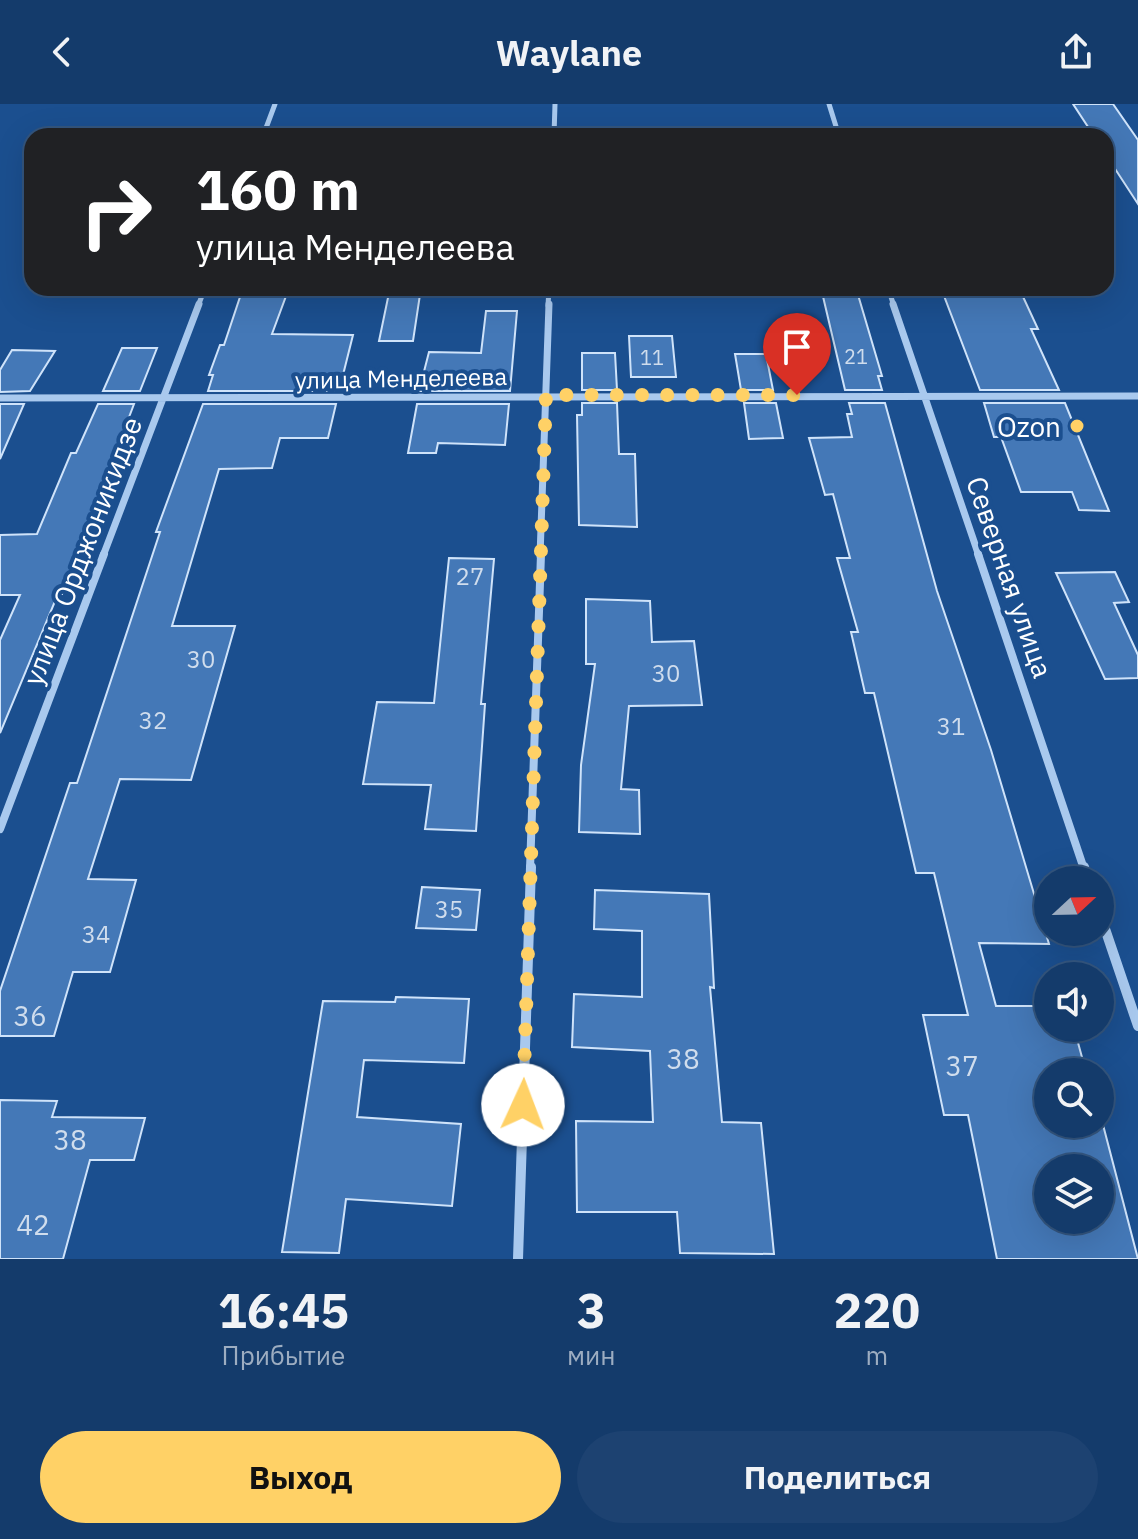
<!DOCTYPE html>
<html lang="ru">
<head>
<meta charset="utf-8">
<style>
	:root { --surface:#143b6b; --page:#1d4271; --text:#f1f3f6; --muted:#9dadc1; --line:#33557e; --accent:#ffd166 }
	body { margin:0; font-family:"IBM Plex Sans",sans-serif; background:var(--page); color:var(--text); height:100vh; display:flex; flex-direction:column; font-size:30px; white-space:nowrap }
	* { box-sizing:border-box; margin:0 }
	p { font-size:26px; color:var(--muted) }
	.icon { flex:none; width:44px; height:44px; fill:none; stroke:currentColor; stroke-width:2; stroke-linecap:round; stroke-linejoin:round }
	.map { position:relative; height:1155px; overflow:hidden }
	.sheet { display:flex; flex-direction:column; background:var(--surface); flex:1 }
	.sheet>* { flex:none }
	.banner { position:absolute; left:24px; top:24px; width:1090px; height:168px; border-radius:24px; box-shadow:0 8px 32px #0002,0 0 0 2px var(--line); background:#202124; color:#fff; overflow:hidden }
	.needle { width:52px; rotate:68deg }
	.controls { position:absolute; left:1034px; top:762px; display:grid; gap:16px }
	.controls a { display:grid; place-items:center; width:80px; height:80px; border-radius:50%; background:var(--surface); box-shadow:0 8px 32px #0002,0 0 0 2px var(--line); font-size:40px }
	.pin { position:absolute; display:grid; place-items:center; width:68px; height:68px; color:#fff; margin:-82px -34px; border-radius:50% 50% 50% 0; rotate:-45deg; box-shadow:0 0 8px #0007 }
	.pin .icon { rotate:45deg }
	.me { position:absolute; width:88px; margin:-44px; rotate:2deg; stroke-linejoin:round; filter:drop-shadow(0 0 6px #0008) }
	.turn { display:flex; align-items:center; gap:28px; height:168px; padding:0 40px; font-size:36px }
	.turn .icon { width:104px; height:104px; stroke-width:2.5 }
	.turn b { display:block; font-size:56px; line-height:68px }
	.eta { display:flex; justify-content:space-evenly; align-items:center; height:136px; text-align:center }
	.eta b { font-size:48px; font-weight:800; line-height:56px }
	.primary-button { display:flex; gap:16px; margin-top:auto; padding:16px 40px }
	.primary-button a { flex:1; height:92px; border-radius:48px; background:var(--accent); color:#111; font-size:32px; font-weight:800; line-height:92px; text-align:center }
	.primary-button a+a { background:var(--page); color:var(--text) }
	header { display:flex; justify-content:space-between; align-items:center; height:104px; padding:0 40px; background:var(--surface); font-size:36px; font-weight:800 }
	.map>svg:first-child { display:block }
</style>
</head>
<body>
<header><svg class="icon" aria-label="back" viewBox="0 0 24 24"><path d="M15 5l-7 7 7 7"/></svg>Waylane<svg class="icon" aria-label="share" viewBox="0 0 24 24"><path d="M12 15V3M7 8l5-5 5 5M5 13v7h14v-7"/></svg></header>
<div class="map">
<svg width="1138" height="1155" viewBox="0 0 1138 1155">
	<rect width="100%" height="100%" fill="#1b4f8f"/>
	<path fill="#4478b7" stroke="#cfe3fa" stroke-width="2" fill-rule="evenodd" d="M 1073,0 L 1113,0 L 1138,36 L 1138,100 L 1106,51 L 1106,32 L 1094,32 Z
		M 243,184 L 289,184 L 272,230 L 353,231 L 339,287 L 208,287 L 213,271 L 209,271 L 220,241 L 224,241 Z
		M 390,184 L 421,184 L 413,237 L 379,237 Z
		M 821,184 L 856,184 L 882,272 L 878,272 L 882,286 L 845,286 Z
		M 941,184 L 1019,184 L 1038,225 L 1031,225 L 1059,286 L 980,286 Z
		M 486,207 L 517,207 L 510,287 L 419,287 L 429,248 L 481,249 Z
		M 629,232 L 672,232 L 676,273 L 631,273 Z
		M 122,244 L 157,244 L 140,287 L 103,287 Z
		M 12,246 L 55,247 L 30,287 L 0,288 L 0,266 Z
		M 582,249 L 615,249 L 617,286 L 582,286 Z
		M 735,250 L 766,250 L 773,286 L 741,286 Z
		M 582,299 L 617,299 L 619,350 L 635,350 L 637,423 L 579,421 L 577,311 L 582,311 Z
		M 744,299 L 776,299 L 783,334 L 749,335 Z
		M 849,299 L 885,299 L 937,487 L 991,646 L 1049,840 L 979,839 L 996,902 L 1048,902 L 1048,924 L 1074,924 L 1086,968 L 1048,968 L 1048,1020 L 1100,1020 L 1102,1017 L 1138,1155 L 997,1155 L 968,1011 L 944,1011 L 923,911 L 968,911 L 934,769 L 916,769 L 874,589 L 865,589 L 851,528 L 858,528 L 837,454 L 850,454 L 833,390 L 825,391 L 809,334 L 852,333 L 847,310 L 852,310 ZM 1048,1064 L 1100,1064 L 1100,1116 L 1048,1116 Z
		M 984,299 L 1065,299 L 1109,407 L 1079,406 L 1072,388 L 1021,388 L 1001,333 L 994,333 Z
		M 0,300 L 24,300 L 0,355 Z
		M 98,300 L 134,300 L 62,490 L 58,490 L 0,629 L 0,536 L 20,491 L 0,491 L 0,431 L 37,430 L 71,349 L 76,349 Z
		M 203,300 L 336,300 L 328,334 L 280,334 L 272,364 L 219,365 L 172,522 L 235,522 L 191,676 L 120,675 L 88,775 L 136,776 L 110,868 L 73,868 L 54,932 L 0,932 L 0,887 L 70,679 L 77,679 L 160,428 L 156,428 Z
		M 417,300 L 509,300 L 505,341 L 438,339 L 436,349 L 408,349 Z
		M 449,454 L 494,455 L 481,600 L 485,600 L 476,727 L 425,725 L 431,681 L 363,680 L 377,598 L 434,599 Z
		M 1115,468 L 1129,498 L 1114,499 L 1138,551 L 1138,574 L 1105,575 L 1056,469 Z
		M 586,495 L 650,497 L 652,538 L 694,537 L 702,601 L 629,602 L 621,685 L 639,686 L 640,730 L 579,728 L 581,661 L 595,560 L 586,560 Z
		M 422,783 L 480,786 L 476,826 L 416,824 Z
		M 595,786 L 709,790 L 714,884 L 710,883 L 722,1018 L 761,1019 L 774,1150 L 680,1149 L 677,1108 L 577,1108 L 576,1017 L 653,1018 L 650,947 L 572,943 L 574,890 L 642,893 L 642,827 L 594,825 Z
		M 396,893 L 469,895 L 464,959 L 364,956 L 357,1013 L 461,1020 L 452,1102 L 346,1095 L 339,1149 L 282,1148 L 323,897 L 395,898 Z
		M 0,996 L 57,997 L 52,1013 L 145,1014 L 134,1056 L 90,1056 L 63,1155 L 0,1155 Z"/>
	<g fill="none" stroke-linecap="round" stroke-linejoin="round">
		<path stroke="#a9c9ee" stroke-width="5" d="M 829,0 L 839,32
			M 263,32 L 275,0
			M 554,32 L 555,0
			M 888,184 L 894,202
			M 198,202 L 205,184
			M 548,202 L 549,184"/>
		<path stroke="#a9c9ee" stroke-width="7" d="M 893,200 L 979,452
			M 0,294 L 1138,292
			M 103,452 L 199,200
			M 540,452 L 549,200"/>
		<path stroke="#a9c9ee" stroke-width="8" d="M 978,450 L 1084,765
			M 0,725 L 104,450
			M 530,765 L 541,450"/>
		<path stroke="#a9c9ee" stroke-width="10" d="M 1084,763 L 1088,776
			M 1100,810 L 1138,922
			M 518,1155 L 531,763"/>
	</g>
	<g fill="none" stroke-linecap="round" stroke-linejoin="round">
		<path stroke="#ffd166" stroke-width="14" stroke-dasharray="0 25.2" d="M 523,1001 L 546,291 L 797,291"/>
	</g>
	<circle fill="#ffd166" stroke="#1b4f8f" stroke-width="3" cx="1077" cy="322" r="8"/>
	<g text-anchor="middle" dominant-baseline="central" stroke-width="8" stroke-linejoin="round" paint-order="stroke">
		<g font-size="20" fill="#d0dded">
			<text x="856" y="252">21</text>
			<text x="652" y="253">11</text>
		</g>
		<g font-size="24" fill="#fff" stroke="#1b4f8f">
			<text transform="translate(401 274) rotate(-1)">улица Менделеева</text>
		</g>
		<g font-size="24" fill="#d0dded">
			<text x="470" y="472">27</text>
			<text x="201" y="555">30</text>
			<text x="666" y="569">30</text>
			<text x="153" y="616">32</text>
			<text x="951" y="622">31</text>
			<text x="449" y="805">35</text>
			<text x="96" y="830">34</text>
		</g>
		<g font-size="28" fill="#fff" stroke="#1b4f8f" text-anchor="end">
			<text x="1061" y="322">Ozon</text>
		</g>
		<g font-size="28" fill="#fff" stroke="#1b4f8f">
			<text transform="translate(82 447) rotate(-69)">улица Орджоникидзе</text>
			<text transform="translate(1010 473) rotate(71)">Северная улица</text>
		</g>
		<g font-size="28" fill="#d0dded">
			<text x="30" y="911">36</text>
			<text x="683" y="954">38</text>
			<text x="962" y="961">37</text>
			<text x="70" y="1035">38</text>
			<text x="33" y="1120">42</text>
		</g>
	</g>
</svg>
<div class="controls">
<a><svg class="needle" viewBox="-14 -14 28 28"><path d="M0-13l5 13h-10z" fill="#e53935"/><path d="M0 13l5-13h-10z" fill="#9dadc1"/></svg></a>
<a><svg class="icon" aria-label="sound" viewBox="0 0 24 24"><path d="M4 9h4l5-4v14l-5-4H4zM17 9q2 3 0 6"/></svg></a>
<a><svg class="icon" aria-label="search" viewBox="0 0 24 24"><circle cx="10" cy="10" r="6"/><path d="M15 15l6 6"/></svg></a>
<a><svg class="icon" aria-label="layers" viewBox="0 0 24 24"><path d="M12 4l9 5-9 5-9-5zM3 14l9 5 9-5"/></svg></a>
</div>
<div class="pin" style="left:797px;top:291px;background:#d93025"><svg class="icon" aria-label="arrive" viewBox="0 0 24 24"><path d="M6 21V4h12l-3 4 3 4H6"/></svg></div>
<svg class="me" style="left:523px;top:1001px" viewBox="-20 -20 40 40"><circle r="19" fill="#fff"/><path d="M0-13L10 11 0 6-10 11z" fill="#ffd166"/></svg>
<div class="banner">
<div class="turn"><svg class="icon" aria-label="right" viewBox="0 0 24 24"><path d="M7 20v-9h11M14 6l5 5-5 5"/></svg><div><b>160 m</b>улица Менделеева</div></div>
</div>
</div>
<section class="sheet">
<div class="eta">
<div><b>16:45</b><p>Прибытие</p></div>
<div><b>3</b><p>мин</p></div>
<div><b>220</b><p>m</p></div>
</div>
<div class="primary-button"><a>Выход</a><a>Поделиться</a></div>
</section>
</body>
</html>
